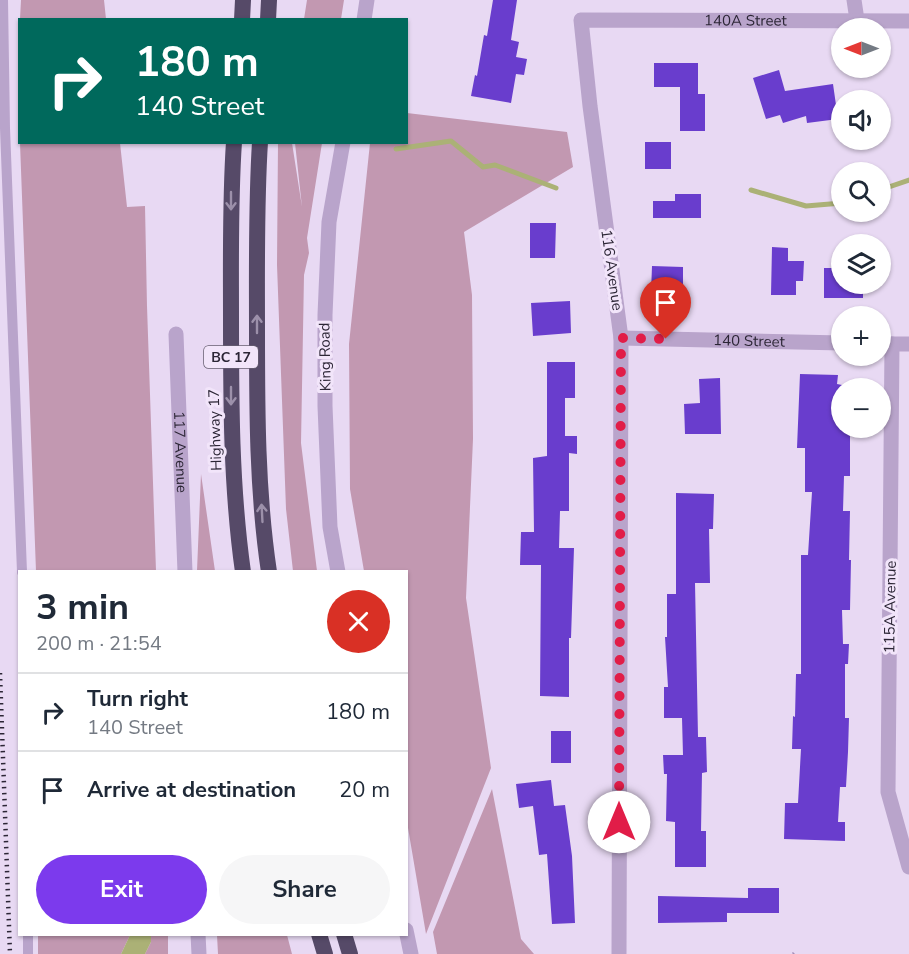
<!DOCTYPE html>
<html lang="en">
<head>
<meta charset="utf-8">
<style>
	:root { --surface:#fff; --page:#f6f6f7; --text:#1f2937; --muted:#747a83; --line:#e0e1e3; --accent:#7c3aed }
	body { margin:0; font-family:"Nunito Sans",sans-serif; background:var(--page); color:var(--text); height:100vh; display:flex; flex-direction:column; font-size:22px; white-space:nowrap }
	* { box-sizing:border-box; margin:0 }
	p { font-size:20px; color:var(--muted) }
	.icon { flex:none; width:33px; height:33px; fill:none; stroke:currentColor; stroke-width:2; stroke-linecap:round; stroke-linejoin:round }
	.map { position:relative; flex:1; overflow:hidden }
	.details { position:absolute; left:18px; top:570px; width:390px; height:366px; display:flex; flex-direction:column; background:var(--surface); border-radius:0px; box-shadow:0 2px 4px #0004 }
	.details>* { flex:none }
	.top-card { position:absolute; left:18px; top:18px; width:390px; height:126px; border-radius:0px; box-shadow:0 2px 4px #0004; background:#00695c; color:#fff; overflow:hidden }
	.needle { width:39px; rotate:270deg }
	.fabs { position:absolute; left:831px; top:18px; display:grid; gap:12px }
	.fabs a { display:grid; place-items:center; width:60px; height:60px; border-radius:50%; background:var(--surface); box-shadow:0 2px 4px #0004; font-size:30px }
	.pin { position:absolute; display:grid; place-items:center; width:51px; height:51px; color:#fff; margin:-62px -26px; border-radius:50% 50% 50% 0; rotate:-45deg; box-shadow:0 0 6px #0007 }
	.pin .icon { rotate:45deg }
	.me { position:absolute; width:66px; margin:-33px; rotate:0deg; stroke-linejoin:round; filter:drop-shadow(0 0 4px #0008) }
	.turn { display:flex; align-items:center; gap:21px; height:126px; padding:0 18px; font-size:27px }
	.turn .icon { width:78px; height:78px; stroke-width:2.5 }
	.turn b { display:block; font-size:42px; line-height:51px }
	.round { display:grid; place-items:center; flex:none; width:63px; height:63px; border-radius:32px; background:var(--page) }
	.summary { display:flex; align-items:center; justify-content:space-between; height:102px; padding:0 18px }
	h1 { font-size:36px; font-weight:700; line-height:45px }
	.primary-button { display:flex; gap:12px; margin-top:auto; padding:12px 18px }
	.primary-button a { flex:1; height:69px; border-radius:36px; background:var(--accent); color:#fff; font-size:24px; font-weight:700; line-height:69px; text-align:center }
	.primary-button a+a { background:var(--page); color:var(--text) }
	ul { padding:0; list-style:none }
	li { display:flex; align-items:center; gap:18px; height:78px; padding:0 18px; border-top:2px solid var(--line) }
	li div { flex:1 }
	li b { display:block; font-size:22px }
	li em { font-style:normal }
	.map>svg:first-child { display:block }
</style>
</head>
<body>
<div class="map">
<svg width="909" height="954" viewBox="0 0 909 954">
	<rect width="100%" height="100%" fill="#e8d9f3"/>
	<path fill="#c298b1" d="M 21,0 L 104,0 L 106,19 L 20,19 Z
		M 307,0 L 344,0 L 341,19 L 304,19 Z
		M 407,113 L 567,132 L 573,167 L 464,232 L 472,295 L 473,439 L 466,598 L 491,768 L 426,934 L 407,822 L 406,572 L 364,571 L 350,489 L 349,344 L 370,143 L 406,142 Z
		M 20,143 L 120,143 L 127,207 L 145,206 L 147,306 L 156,571 L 36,571 Z
		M 278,143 L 292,143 L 302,207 L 295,143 L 322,143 L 307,238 L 309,253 L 304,275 L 301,443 L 317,571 L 293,571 L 286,509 L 277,265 Z
		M 201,474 L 215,571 L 197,571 Z
		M 492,789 L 521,939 L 534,954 L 437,954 L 433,932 Z
		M 38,935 L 130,935 L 121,954 L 38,954 Z
		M 151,935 L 168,935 L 168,954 L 145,954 L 151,942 Z
		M 217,935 L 287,935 L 292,954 L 218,954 Z"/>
	<path fill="#abb176" d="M 130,935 L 151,935 L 151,942 L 145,954 L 121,954 Z"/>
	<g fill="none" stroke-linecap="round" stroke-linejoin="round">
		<path stroke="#abb176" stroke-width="5" d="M 396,149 L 451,141 L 483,167 L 495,165 L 556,188
			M 751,190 L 806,206 L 842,203
			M 880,190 L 909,180"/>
	</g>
	<path fill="#693dcd" d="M 493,0 L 517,0 L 511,40 L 519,42 L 516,57 L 527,59 L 524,75 L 516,74 L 511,103 L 471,96 L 475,75 L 477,76 L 484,35 L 487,36 Z
		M 654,63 L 698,63 L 698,94 L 705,94 L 705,131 L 680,131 L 680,87 L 654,87 Z
		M 779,70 L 785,91 L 833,84 L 838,119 L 807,123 L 806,116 L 783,123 L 780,115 L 766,119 L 753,78 Z
		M 645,142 L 671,142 L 671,169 L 645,169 Z
		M 675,194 L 701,194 L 701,218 L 653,218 L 653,201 L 675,201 Z
		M 530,223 L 556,223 L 555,258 L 530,258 Z
		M 772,247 L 788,248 L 788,261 L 804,261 L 803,281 L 796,281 L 796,295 L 771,295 Z
		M 652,266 L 683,267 L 683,294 L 651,293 Z
		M 824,268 L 842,268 L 842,284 L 863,284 L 863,298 L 824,298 Z
		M 570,301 L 571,333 L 533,336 L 531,303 Z
		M 547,362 L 575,362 L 575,398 L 565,398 L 565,436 L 577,436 L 577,454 L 569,453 L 569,511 L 560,511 L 559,548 L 574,548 L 571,638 L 569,638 L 569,697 L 540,696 L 541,565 L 520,565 L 521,532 L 534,532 L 533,458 L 547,456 Z
		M 800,374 L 838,375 L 837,384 L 842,385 L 842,430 L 850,430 L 850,476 L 844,476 L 843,511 L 850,511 L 849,560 L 851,560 L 850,610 L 842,610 L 843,644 L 849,644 L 848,664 L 845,664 L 845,718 L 849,718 L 848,752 L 846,787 L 840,787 L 838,822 L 845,822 L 845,841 L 784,839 L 785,803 L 798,803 L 801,749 L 792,749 L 793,716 L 795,717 L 796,674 L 801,674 L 801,555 L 808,555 L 812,492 L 805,492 L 805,448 L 797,448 Z
		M 720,378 L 721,434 L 685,434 L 684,404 L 700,403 L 699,379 Z
		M 676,493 L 714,494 L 713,529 L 709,529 L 710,583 L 695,583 L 698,737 L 706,737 L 707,772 L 702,773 L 701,831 L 706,831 L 706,867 L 675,867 L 675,822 L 666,821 L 667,774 L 664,774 L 663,755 L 683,755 L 682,718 L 664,718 L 664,687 L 668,687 L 665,637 L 667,637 L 667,594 L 676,594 Z
		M 551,731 L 571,731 L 571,763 L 551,763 Z
		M 551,780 L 554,806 L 565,805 L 572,856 L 575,923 L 552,924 L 547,854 L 539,855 L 533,806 L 519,808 L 516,784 Z
		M 748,888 L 779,888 L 779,913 L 727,913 L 727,922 L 658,923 L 658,896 L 748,898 Z"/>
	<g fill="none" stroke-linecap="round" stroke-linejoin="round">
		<path stroke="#a38eb7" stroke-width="3" stroke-dasharray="3 3" stroke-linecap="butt" d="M 793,954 L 794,953"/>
		<path stroke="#b9a4cb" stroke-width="10" d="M 3,0 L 5,128 L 22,572
			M 28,934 L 28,954"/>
		<g stroke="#b9a4cb" stroke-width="15">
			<path d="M 854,0 L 857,20"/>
			<path id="s1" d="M 176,334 L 185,572"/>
			<path id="s2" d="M 621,338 L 842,343"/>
			<path d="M 880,344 L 909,344"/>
			<path d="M 892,344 L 888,792 L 909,867"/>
			<path d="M 198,934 L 199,954"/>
			<path id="s3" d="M 619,954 L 621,338 L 590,106 L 581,20 L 909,21"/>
		</g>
		<path stroke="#b9a4cb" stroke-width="15" d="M 364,20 L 367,0
			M 338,572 L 330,527 L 325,406 L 325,315 L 329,222 L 343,142
			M 406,930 L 411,954"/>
		<path stroke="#564a68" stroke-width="16" d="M 242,20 L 243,0
			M 268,20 L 269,0
			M 234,142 C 230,200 231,258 231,316 C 231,401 231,487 243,572
			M 260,142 C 256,205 257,267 257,330 C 257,410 257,492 269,572
			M 319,934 L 325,954
			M 344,934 L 350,954"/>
		<path stroke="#2c2636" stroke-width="4.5" stroke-dasharray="1.5 4.5" stroke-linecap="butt" d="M 0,673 L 10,954"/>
	</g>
	<defs><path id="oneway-shaft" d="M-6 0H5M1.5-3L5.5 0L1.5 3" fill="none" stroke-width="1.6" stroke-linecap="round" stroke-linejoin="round" transform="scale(1.5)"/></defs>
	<g stroke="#9c90aa">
		<use href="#oneway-shaft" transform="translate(231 201) rotate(90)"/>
		<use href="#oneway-shaft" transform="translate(257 324) rotate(-90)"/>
		<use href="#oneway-shaft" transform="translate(231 396) rotate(90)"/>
		<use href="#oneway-shaft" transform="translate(262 513) rotate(-93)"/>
	</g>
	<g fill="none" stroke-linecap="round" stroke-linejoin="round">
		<path stroke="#e11d48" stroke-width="10" stroke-dasharray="0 18" d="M 619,822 L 621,338 L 666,339"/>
	</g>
	<g text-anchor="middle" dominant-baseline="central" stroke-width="6" stroke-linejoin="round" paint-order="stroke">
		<rect fill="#f2e5fa" stroke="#675f71" stroke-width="1.5" x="204" y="346" width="54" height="22" rx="4.5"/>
		<g font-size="14" font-weight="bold" fill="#2c2636">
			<text x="231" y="357">BC 17</text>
		</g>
		<g font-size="15" fill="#2c2636" stroke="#f2e5fa">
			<text stroke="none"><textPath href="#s3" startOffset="1101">140A Street</textPath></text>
			<text transform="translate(612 270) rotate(82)">116 Avenue</text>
			<text stroke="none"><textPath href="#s2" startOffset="128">140 Street</textPath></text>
			<text transform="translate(325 357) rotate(-91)">King Road</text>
			<text transform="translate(215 430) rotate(-92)">Highway 17</text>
			<text stroke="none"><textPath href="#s1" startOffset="118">117 Avenue</textPath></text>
			<text transform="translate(890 607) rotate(-89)">115A Avenue</text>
		</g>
	</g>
</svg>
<div class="fabs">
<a><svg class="needle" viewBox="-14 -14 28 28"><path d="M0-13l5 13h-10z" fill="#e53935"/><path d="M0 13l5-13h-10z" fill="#747a83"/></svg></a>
<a><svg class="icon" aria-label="sound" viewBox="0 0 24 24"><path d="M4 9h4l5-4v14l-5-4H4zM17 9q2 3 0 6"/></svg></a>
<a><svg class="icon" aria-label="search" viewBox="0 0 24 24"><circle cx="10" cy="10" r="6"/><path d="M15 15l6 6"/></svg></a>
<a><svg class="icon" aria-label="layers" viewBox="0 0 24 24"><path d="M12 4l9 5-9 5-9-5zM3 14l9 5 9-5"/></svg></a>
<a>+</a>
<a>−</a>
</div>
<div class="pin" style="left:666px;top:339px;background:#d93025"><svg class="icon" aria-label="arrive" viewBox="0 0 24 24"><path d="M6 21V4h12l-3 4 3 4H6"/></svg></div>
<svg class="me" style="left:619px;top:822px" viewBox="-20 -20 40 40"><circle r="19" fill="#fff"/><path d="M0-13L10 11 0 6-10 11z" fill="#e11d48"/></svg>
<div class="top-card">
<div class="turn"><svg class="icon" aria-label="right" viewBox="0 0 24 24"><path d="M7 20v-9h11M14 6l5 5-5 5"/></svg><div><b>180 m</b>140 Street</div></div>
</div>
<section class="details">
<div class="summary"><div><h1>3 min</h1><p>200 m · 21:54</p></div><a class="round" style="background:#d93025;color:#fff"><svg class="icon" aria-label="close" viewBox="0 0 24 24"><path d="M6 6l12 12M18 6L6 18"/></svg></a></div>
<ul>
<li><svg class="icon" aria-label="right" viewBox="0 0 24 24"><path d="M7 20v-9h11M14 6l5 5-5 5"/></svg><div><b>Turn right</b><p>140 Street</p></div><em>180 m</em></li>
<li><svg class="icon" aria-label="arrive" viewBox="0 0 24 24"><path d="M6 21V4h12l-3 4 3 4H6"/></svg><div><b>Arrive at destination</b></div><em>20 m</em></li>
</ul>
<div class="primary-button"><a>Exit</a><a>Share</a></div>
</section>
</div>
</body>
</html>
